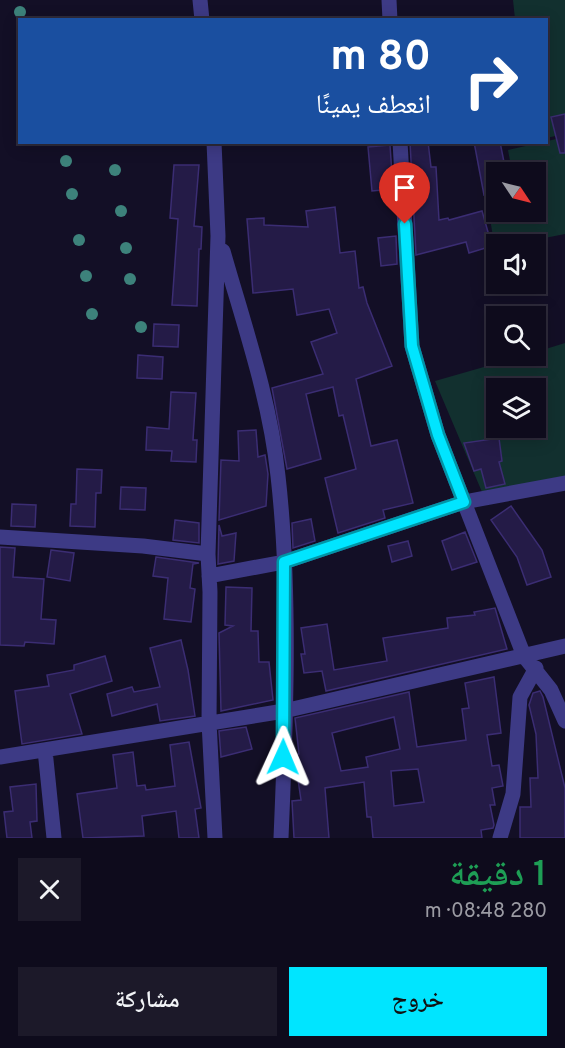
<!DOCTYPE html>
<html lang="ar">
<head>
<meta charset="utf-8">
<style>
	:root { --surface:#0e0b1c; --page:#1c1929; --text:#f1f3f6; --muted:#9b9ba3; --line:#2e2b3b; --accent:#00e5ff }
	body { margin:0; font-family:Overpass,"Noto Naskh Arabic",sans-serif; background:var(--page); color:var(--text); direction:rtl; height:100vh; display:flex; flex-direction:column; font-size:22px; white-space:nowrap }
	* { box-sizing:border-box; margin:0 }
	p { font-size:20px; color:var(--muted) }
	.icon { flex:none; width:33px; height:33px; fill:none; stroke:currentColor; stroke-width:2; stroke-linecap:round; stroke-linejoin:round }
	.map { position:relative; height:838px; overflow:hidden; direction:ltr }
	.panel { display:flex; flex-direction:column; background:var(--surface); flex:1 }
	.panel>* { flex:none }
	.banner { position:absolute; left:18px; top:18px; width:530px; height:126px; border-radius:0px; box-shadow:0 3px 15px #0003,0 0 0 2px var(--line); direction:rtl; background:#1a4fa0; color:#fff; overflow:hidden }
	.needle { width:39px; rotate:125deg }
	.tools { position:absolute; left:486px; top:162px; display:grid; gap:12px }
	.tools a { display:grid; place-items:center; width:60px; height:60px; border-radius:0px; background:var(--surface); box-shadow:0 3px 15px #0003,0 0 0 2px var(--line); font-size:30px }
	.pin { position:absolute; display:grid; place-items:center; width:51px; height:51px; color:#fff; margin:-62px -26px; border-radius:50% 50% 50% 0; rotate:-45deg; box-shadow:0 0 6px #0007 }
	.pin .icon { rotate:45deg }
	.me { position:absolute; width:66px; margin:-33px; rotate:1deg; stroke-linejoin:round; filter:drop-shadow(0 0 4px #0008) }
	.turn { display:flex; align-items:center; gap:21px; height:126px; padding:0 18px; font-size:27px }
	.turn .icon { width:78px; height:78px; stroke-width:2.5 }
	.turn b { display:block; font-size:42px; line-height:51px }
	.round { display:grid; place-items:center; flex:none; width:63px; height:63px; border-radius:0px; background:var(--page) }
	.headline { display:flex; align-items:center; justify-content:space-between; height:102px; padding:0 18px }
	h1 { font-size:36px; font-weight:600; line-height:45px; color:#1e9e55 }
	.primary-button { display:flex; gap:12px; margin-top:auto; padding:12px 18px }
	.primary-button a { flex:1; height:69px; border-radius:0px; background:var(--accent); color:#111; font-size:24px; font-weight:600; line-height:69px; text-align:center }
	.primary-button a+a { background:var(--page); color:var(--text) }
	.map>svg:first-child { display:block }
</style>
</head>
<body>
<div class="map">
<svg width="565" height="838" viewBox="0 0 565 838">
	<rect width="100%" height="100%" fill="#130f26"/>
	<path fill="#12302f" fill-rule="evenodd" d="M 513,0 L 565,0 L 565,134 L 546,138 L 546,20 L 515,19 Z
		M 565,137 L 565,234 L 514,244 L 496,244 L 495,249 L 487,200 L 496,198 L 496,212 L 536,212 L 536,172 L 512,172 L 508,150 Z
		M 565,343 L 565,476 L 482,492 L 435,381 L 522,356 L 536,356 L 536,352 ZM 496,388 L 536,388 L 536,428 L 496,428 Z"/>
	<path fill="#241b47" stroke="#3b2d73" stroke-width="1.5" fill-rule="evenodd" d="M 565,114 L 565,153 L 560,153 L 551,117 Z
		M 410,142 L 428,142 L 431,167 L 436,167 L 439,220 L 448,218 L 449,220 L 482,211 L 492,246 L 469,253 L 466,242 L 416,255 Z
		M 474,142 L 500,142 L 506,172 L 496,172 L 496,192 L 484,195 Z
		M 390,145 L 393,189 L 372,191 L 368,147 Z
		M 174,165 L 199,165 L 194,226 L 202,227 L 201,249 L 199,249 L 197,306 L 172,305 L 178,219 L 170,218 Z
		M 335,207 L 340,253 L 355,251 L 359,288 L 363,287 L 367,303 L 392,366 L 356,379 L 371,446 L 397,440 L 413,503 L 383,510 L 385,518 L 338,533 L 325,478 L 356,469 L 343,415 L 339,416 L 333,387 L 306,394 L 321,459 L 287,469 L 272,388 L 323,374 L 311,342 L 337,333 L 329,309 L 297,315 L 293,289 L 253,293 L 247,219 L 264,218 L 264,225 L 308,227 L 306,211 Z
		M 396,236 L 397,264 L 381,266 L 378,238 Z
		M 154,324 L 179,325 L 178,347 L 153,346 Z
		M 138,355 L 163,357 L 162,379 L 137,378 Z
		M 171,392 L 196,393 L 193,440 L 197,440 L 196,462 L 171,461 L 172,451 L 146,450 L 147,427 L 169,429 Z
		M 256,430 L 258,457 L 265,455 L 268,474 L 266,506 L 219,520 L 221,460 L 239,461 L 238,431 Z
		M 499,438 L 502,461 L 499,462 L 505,484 L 486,488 L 481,469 L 474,471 L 464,443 Z
		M 77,469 L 102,470 L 101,493 L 96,493 L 95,527 L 70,526 L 71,504 L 76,504 Z
		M 121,487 L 146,488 L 145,510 L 120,509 Z
		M 12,504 L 36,505 L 35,527 L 11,526 Z
		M 511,506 L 542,550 L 551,577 L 527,585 L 517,557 L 491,520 Z
		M 311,519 L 315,541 L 293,548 L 292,523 Z
		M 175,520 L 199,523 L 199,543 L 173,540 Z
		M 219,525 L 222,536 L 236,533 L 234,561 L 218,564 Z
		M 465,532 L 477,562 L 452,570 L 442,541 Z
		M 408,541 L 412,556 L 392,562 L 388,546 Z
		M 0,547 L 15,548 L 13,577 L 44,579 L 41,619 L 56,620 L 54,644 L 25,642 L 24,646 L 0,645 Z
		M 51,550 L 74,553 L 70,581 L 47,577 Z
		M 156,557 L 199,563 L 193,564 L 190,588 L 195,589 L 191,622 L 164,619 L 168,578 L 153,576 Z
		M 226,587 L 252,588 L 251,631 L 258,631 L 259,662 L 269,662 L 273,700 L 221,711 L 219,633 L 233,626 L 225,625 Z
		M 495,608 L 507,649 L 326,691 L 322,671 L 304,673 L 301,654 L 305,654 L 301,628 L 327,624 L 334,670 L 387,661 L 383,638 L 448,628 L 447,618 L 475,615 L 474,612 Z
		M 181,640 L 188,670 L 195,716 L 160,721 L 157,704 L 112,716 L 107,694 L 132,687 L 134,692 L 160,687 L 150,648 Z
		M 105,656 L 112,681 L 70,694 L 82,734 L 22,744 L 15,691 L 49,686 L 47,675 L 74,670 L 74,665 Z
		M 494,677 L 501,733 L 487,735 L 492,766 L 499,765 L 503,786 L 492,788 L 495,805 L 490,805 L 494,825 L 493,828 L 481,830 L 482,838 L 373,838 L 371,817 L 367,817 L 364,782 L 325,788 L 329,838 L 294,838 L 292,801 L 301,800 L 297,773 L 294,774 L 293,770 L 294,755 L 299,754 L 295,718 L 409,692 L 417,747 L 466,740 L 462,709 L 469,708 L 465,683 ZM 394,717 L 400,749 L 366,757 L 368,767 L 341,771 L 332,733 ZM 418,769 L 424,802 L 394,806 L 391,771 Z
		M 540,691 L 543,697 L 565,788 L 565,838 L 520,838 L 520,807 L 531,807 L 530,778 L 538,778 L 536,734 L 529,705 L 533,693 Z
		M 246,727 L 252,749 L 221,757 L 219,731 Z
		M 189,742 L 201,808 L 195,809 L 199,838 L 179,838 L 176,811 L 142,816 L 144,836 L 83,838 L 77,794 L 117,788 L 113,755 L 133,752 L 137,786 L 145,785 L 146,790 L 175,786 L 170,745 Z
		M 36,784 L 37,821 L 30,822 L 32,838 L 7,838 L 4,812 L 13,811 L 10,787 Z"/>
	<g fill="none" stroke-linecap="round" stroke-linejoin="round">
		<path stroke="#3d3a85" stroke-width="15" d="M 200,0 L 202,20
			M 389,0 L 390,20
			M 214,142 L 218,236 L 208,554 L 210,592 L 209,722 L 215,838
			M 223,251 C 244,325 270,399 278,476 C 291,591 286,721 281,838
			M 565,483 L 464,502 L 524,656 L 551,690 L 565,721
			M 0,537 L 143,546 L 208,554
			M 209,576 L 284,562 L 464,502 L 438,435 L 412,346 L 400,142
			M 45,750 L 54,838
			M 0,757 L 284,711 L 565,646
			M 500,838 L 513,794 L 520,697 L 536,668"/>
	</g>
	<g fill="#3d827b">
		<circle cx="20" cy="12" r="6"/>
		<circle cx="66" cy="161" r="6"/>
		<circle cx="115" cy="170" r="6"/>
		<circle cx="72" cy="194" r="6"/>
		<circle cx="121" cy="211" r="6"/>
		<circle cx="79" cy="240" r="6"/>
		<circle cx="126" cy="248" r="6"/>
		<circle cx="86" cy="276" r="6"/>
		<circle cx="130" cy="279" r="6"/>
		<circle cx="92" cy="314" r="6"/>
		<circle cx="141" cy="327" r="6"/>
	</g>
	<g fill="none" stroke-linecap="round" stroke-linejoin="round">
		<g stroke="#0095a6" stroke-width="15">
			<path id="route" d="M 283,757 L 284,562 L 464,502 L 438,435 L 412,346 L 405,224"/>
		</g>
		<use href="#route" stroke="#00e5ff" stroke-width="10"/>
	</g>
</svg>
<div class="tools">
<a><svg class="needle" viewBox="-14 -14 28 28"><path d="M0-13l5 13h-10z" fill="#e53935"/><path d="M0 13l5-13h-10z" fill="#9b9ba3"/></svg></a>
<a><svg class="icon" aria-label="sound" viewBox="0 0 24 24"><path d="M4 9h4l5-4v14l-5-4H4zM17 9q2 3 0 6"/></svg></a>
<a><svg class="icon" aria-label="search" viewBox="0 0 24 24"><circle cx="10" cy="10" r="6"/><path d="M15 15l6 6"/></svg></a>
<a><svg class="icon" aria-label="layers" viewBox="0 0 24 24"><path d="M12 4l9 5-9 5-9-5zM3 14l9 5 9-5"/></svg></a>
</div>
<div class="pin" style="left:405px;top:224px;background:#d93025"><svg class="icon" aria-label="arrive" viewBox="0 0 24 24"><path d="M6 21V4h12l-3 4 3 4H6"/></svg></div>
<svg class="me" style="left:283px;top:757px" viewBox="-20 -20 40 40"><path d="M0-17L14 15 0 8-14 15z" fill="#00e5ff" stroke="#fff" stroke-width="4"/></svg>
<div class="banner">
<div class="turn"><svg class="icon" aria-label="right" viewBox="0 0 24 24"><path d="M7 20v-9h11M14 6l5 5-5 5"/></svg><div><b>80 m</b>انعطف يمينًا</div></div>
</div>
</div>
<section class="panel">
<div class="headline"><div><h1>1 دقيقة</h1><p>280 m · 08:48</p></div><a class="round"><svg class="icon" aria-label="close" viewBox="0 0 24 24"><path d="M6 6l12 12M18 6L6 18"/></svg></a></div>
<div class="primary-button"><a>خروج</a><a>مشاركة</a></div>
</section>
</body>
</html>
